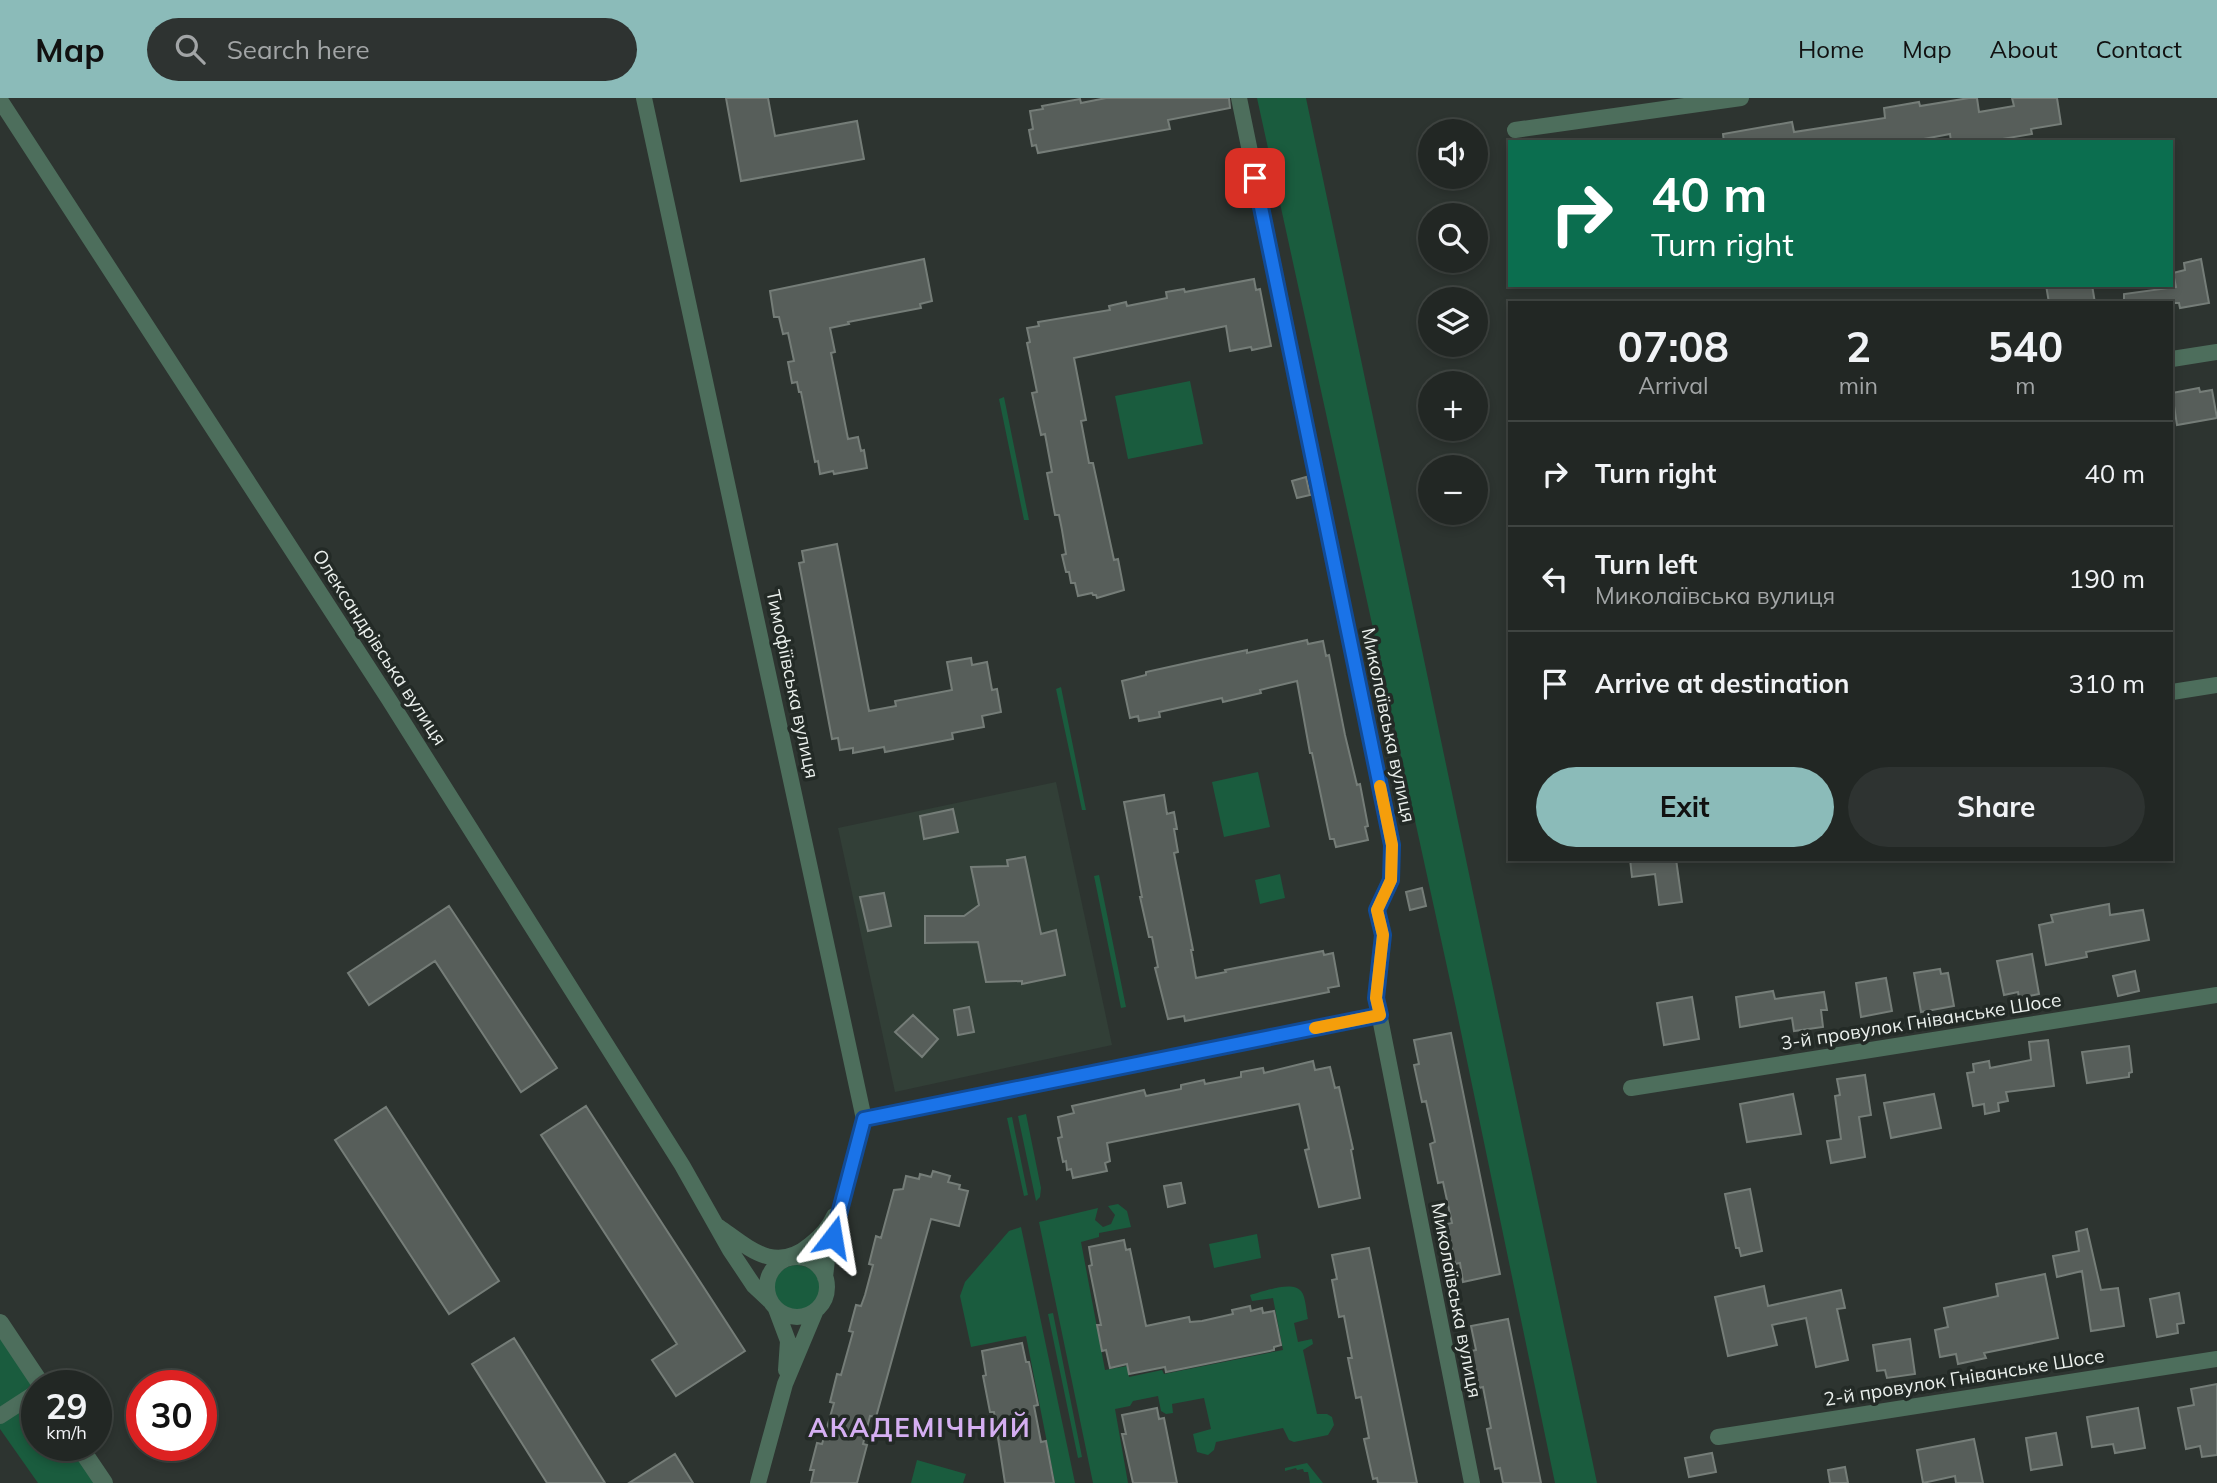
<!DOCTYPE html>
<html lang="en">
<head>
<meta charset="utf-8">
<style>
	:root { --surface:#222724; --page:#2e3331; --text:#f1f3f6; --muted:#a2a5a6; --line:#3f4441; --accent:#8bbbb9 }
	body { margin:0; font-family:Mulish,sans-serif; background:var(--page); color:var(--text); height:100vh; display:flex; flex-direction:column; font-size:26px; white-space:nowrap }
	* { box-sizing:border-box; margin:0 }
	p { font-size:23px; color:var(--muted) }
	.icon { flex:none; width:38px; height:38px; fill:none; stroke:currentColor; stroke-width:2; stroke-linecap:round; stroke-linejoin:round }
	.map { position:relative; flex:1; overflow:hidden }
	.sheet { position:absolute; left:1508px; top:203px; width:665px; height:560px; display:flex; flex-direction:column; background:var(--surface); border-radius:0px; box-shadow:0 4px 10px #0003,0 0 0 2px var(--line) }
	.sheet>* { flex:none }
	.hud { position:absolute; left:1508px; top:42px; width:665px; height:147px; border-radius:0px; box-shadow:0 4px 10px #0003,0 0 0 2px var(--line); background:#0b6e4f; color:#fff; overflow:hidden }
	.controls { position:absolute; left:1418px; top:21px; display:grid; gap:14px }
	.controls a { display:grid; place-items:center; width:70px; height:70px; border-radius:50%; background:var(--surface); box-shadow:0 4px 10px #0003,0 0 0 2px var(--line); font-size:35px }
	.speed { position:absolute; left:21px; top:1272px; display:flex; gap:14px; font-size:35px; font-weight:700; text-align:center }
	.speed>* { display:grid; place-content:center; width:91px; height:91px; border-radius:50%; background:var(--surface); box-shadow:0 4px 10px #0003,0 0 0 2px var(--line); line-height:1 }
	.speed small { font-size:18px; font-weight:400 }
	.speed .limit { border:10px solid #d22; background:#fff; color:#111 }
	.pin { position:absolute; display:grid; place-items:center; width:60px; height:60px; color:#fff; margin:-30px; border-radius:14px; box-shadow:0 4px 10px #0006 }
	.me { position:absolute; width:77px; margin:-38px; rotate:14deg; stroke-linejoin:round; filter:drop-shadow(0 0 5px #0008) }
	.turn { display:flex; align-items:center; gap:24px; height:147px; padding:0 28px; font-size:32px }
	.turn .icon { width:91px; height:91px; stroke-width:2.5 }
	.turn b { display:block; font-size:49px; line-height:60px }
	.eta { display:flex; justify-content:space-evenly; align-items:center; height:119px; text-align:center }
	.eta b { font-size:42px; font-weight:700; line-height:49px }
	.cta { display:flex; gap:14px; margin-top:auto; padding:14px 28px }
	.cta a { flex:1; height:80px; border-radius:42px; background:var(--accent); color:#111; font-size:28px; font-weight:700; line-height:80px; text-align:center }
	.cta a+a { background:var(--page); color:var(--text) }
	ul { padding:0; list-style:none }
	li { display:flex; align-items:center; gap:21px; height:105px; padding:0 28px; border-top:2px solid var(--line) }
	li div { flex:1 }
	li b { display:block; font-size:26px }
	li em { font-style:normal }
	header { display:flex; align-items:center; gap:42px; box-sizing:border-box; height:98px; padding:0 35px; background:var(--accent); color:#111 }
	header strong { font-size:33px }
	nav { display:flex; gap:38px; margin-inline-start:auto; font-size:24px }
	.search { width:490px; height:63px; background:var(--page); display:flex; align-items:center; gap:18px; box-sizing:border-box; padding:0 24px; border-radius:38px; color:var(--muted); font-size:26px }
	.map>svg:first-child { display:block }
</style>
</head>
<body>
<header>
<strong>Map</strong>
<div class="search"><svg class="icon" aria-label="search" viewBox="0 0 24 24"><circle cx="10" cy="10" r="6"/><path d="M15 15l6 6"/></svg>Search here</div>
<nav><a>Home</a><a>Map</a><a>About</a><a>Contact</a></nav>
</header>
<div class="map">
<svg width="2217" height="1385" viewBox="0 0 2217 1385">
	<rect width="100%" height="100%" fill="#2d3430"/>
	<path fill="#323f37" d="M 1056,684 L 1112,947 L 895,994 L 838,730 Z"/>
	<path fill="#1a5c3e" d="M 1257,0 L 1306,0 L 1597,1385 L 1555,1385 L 1456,910 Z
		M 1190,283 L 1203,346 L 1128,361 L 1115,298 Z
		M 1004,299 L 1029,422 L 1024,422 L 999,301 Z
		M 1061,589 L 1086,712 L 1082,712 L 1056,591 Z
		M 1258,674 L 1270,729 L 1224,739 L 1212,684 Z
		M 1280,776 L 1285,800 L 1260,806 L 1255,782 Z
		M 1099,777 L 1126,909 L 1121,910 L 1094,778 Z
		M 1026,1016 L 1041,1090 L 1040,1099 L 1036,1103 L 1018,1018 Z
		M 1012,1019 L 1028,1097 L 1024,1098 L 1007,1020 Z
		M 1118,1106 L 1127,1113 L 1131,1129 L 1099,1135 L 1099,1139 L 1081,1144 L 1105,1272 L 1127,1268 L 1129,1279 L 1162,1272 L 1164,1276 L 1283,1252 L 1273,1200 L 1252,1203 L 1250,1197 C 1263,1194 1292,1182 1301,1193 C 1306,1199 1306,1213 1308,1221 L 1294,1225 L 1298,1244 L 1312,1241 L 1313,1246 L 1303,1252 L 1317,1316 L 1327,1316 L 1332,1319 L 1334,1327 L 1328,1337 L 1294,1344 L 1289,1342 L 1283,1330 L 1216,1344 L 1214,1352 L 1208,1357 L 1197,1354 L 1193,1336 L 1211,1331 L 1204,1300 L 1172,1306 L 1173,1315 L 1166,1316 L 1161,1313 L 1158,1298 L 1133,1303 L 1130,1308 L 1115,1311 L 1128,1385 L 1093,1385 L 1039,1124 L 1098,1110 L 1095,1122 L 1103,1129 L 1111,1126 L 1115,1117 L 1108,1108 Z
		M 1021,1129 L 1075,1385 L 1055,1385 L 1026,1238 L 971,1249 L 960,1198 L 965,1184 L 1009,1133 Z
		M 1257,1136 L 1261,1160 L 1214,1170 L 1209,1146 Z
		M774 1190a23 23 0 1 1 46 0a23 23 0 1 1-46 0Z
		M 1053,1215 L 1082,1359 L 1078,1360 L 1048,1216 Z
		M 0,1225 L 37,1288 L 37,1348 L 79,1348 L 104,1385 L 38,1385 L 0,1331 Z
		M 917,1362 L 966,1376 L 963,1385 L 911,1385 Z
		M 1307,1365 L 1323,1385 L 1310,1385 L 1308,1374 L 1304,1374 L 1303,1371 L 1297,1372 L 1296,1370 L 1285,1373 L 1285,1370 Z"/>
	<path fill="#575e5a" stroke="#757d78" stroke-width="2" d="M 726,0 L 768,0 L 775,38 L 857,23 L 864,61 L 741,83 Z
		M 1106,0 L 1229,0 L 1230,10 L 1168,22 L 1170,31 L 1038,55 L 1036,47 L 1032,48 L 1029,32 L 1033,31 L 1030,13 L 1043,11 L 1042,8 L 1080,1 L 1081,5 Z
		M 1969,0 L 1977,0 L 1979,14 L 2014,8 L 2012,0 L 2057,0 L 2061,26 L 2031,31 L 2032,36 L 1996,42 L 1996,44 L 1951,44 L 1950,36 L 1908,44 L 1724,44 L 1723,36 L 1792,24 L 1794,34 L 1885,20 L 1884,10 L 1919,4 L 1920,8 Z
		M 924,161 L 932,203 L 920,206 L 921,210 L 848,224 L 849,226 L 830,230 L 835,254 L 831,255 L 848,341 L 858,339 L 861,353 L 864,352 L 867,370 L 834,376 L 833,373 L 820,376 L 818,363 L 815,364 L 801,294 L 799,294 L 797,284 L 792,285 L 788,264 L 794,263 L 788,235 L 783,236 L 779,219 L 774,219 L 770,193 Z
		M 2201,161 L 2209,205 L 2180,210 L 2179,205 L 2124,205 L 2124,196 L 2176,189 L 2173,175 L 2185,172 L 2184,165 Z
		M 1254,181 L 1256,192 L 1260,191 L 1271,248 L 1252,252 L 1251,249 L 1230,253 L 1226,228 L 1074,260 L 1086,322 L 1081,323 L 1089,365 L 1093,365 L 1114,462 L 1118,461 L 1124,492 L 1097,500 L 1096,497 L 1093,497 L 1092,495 L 1078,498 L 1075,485 L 1071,485 L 1069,474 L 1066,474 L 1062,457 L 1066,456 L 1062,432 L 1059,417 L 1055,417 L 1047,375 L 1052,374 L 1045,336 L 1041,337 L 1032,295 L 1037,294 L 1027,245 L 1030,244 L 1027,230 L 1039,228 L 1038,224 L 1110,212 L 1109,208 L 1126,204 L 1127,208 L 1167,200 L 1166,194 L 1184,191 L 1185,194 Z
		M 2046,187 L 2092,187 L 2095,205 L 2049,205 Z
		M 2199,290 L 2200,294 L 2212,292 L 2217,320 L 2177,327 L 2172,295 Z
		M 1306,379 L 1310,397 L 1297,400 L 1292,383 Z
		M 837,446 L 869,613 L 896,608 L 895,603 L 952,592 L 947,564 L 971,560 L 972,567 L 987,564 L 992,592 L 997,591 L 1001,614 L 982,618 L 984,629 L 952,635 L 953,641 L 885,654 L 884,649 L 853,655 L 853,650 L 840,652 L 838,640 L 832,641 L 799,465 L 804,464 L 802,453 Z
		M 1307,542 L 1308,546 L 1323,543 L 1326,558 L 1329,557 L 1345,637 L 1357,687 L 1360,686 L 1368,728 L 1365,729 L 1368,742 L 1336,749 L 1334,741 L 1330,741 L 1312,655 L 1310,655 L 1297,583 L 1260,592 L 1261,595 L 1223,604 L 1222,600 L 1159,614 L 1160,619 L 1139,623 L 1138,618 L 1130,620 L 1122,583 L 1146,577 L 1146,574 L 1205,561 L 1247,552 L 1247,555 Z
		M 1164,697 L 1167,716 L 1174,714 L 1177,731 L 1174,731 L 1178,754 L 1174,755 L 1193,852 L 1191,852 L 1196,880 L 1226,874 L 1225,872 L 1323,853 L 1324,857 L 1333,855 L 1339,888 L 1328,890 L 1329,894 L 1185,923 L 1184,918 L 1168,921 L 1155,870 L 1158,869 L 1152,839 L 1149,839 L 1140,799 L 1142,799 L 1124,704 Z
		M 953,711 L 958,734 L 924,741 L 920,718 Z
		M 1025,759 L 1041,836 L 1056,832 L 1065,877 L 1022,886 L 1022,883 L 986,884 L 978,844 L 925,845 L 925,818 L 964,818 L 979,807 L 971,769 L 1008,768 L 1007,762 Z
		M 1630,761 L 1676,761 L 1682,804 L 1659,807 L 1655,776 L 1632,779 Z
		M 1422,790 L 1426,808 L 1410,812 L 1406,794 Z
		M 884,795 L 891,828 L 868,833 L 860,799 Z
		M 2109,806 L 2110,817 L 2143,812 L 2149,842 L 2086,854 L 2087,859 L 2046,867 L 2039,827 L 2053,824 L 2051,817 Z
		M 449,808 L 557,970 L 521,994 L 435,863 L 369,907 L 348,875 Z
		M 2032,856 L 2039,896 L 2019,900 L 2018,894 L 2004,897 L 1997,863 Z
		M 1940,871 L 1941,876 L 1948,875 L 1954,908 L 1921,914 L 1914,875 Z
		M 2135,873 L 2139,893 L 2118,898 L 2113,878 Z
		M 1886,880 L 1892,913 L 1861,919 L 1856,885 Z
		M 1773,893 L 1775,901 L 1824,894 L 1827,912 L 1821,912 L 1823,929 L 1794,933 L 1792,920 L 1740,929 L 1736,899 Z
		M 1692,899 L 1699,941 L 1664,947 L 1657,905 Z
		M 969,909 L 974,934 L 958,937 L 954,912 Z
		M 913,917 L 938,941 L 922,959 L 895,934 Z
		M 1451,935 L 1500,1176 L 1463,1184 L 1460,1165 L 1455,1166 L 1447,1126 L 1452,1125 L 1443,1084 L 1438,1085 L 1430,1046 L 1435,1044 L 1426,1003 L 1422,1004 L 1414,967 L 1419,966 L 1414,942 Z
		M 2048,942 L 2054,988 L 2006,994 L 2008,1003 L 1998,1005 L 1999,1013 L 1985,1016 L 1984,1006 L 1973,1008 L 1967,975 L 1974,974 L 1973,966 L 1989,963 L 1990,970 L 2031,962 L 2029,944 Z
		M 2129,948 L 2132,974 L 2129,975 L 2129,979 L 2087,985 L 2082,954 Z
		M 1313,963 L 1315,972 L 1330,969 L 1335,990 L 1339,989 L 1353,1051 L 1351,1052 L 1360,1100 L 1319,1109 L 1305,1052 L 1309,1051 L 1299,1006 L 1107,1045 L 1110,1063 L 1105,1065 L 1107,1073 L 1073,1080 L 1071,1071 L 1067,1072 L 1066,1063 L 1063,1064 L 1058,1040 L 1062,1039 L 1058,1019 L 1074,1015 L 1072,1008 L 1144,992 L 1146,998 L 1181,991 L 1181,987 L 1204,982 L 1205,986 L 1241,979 L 1241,974 L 1263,970 L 1264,975 Z
		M 1865,977 L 1871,1017 L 1859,1019 L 1865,1059 L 1831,1065 L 1827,1043 L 1841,1041 L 1835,998 L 1840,997 L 1837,981 Z
		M 1793,996 L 1801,1036 L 1747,1044 L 1740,1006 Z
		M 1934,996 L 1941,1030 L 1891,1040 L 1884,1005 Z
		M 586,1008 L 745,1253 L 676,1298 L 652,1262 L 677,1246 L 541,1037 Z
		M 386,1009 L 499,1183 L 449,1216 L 335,1042 Z
		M 933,1073 L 950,1078 L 948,1084 L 960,1087 L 959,1091 L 968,1093 L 959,1128 L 931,1121 L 876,1319 L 870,1318 L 863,1346 L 867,1347 L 857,1385 L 811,1385 L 814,1372 L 810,1372 L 817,1345 L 822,1346 L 826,1333 L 834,1305 L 830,1304 L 837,1276 L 841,1277 L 853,1234 L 849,1233 L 856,1207 L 861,1208 L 865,1197 L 873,1167 L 869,1166 L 876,1138 L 881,1140 L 894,1092 L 903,1091 L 906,1078 L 919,1081 L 920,1076 L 931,1079 Z
		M 1181,1085 L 1185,1105 L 1168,1109 L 1164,1088 Z
		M 1750,1091 L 1762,1153 L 1741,1158 L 1739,1150 L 1736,1150 L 1725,1096 Z
		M 2087,1131 L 2101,1192 L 2118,1190 L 2124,1228 L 2091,1233 L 2082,1173 L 2057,1179 L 2053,1158 L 2079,1153 L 2076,1134 Z
		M 1124,1142 L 1126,1152 L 1130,1151 L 1146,1228 L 1189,1219 L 1190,1224 L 1202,1223 L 1233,1216 L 1232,1212 L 1250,1208 L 1251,1213 L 1262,1210 L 1263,1215 L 1274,1213 L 1281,1247 L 1274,1249 L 1274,1252 L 1166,1274 L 1165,1269 L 1129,1276 L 1127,1266 L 1110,1270 L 1106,1252 L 1102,1253 L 1097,1227 L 1101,1227 L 1089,1168 L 1092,1167 L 1089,1149 Z
		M 1369,1150 L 1417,1385 L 1378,1385 L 1377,1380 L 1373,1381 L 1364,1341 L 1369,1340 L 1361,1299 L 1356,1300 L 1348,1260 L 1352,1260 L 1344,1218 L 1339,1219 L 1332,1182 L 1337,1181 L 1332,1157 Z
		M 2045,1176 L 2058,1240 L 1984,1255 L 1986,1260 L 1958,1266 L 1956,1256 L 1940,1259 L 1935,1232 L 1948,1229 L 1944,1210 L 1998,1198 L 1996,1186 Z
		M 1764,1188 L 1768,1208 L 1841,1192 L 1845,1210 L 1837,1211 L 1848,1262 L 1816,1269 L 1806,1220 L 1772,1227 L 1777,1247 L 1728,1258 L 1715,1199 Z
		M 2179,1195 L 2184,1225 L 2177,1226 L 2178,1235 L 2157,1239 L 2150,1201 Z
		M 1508,1221 L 1541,1385 L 1503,1385 L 1500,1370 L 1495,1371 L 1487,1331 L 1491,1330 L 1483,1289 L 1479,1290 L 1471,1253 L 1476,1252 L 1471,1228 Z
		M 514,1240 L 605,1385 L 547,1385 L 472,1266 Z
		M 1910,1241 L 1915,1276 L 1887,1280 L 1885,1272 L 1877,1273 L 1873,1247 Z
		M 1022,1245 L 1026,1264 L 1029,1264 L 1038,1307 L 1034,1308 L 1041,1344 L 1046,1343 L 1054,1385 L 1005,1385 L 994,1314 L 990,1314 L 983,1278 L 986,1277 L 982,1253 Z
		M 2217,1286 L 2217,1357 L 2202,1359 L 2200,1348 L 2186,1351 L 2178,1310 L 2194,1307 L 2191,1291 Z
		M 1157,1310 L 1159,1321 L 1164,1320 L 1177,1385 L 1133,1385 L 1122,1336 L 1126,1336 L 1122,1317 Z
		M 2138,1310 L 2145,1350 L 2115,1355 L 2113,1346 L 2092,1349 L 2087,1319 Z
		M 2056,1335 L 2062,1367 L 2031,1372 L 2026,1340 Z
		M 1974,1341 L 1983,1385 L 1956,1385 L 1955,1378 L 1923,1385 L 1917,1352 Z
		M 1712,1355 L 1716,1374 L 1689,1379 L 1685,1360 Z
		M 675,1356 L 693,1385 L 629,1385 Z
		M 1845,1369 L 1848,1385 L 1830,1385 L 1828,1372 Z"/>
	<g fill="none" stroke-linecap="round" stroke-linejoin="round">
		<path stroke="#4d6e5c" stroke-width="16" d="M 644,0 L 864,1021 L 827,1162 L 825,1179
			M 1239,0 L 1392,746 L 1391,782 L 1377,812 L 1383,837 L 1376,900 L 1472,1385
			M 0,2 L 388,600 L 682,1067 L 730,1152 L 754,1188 L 770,1203
			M 1515,32 L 1741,0
			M 2172,261 L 2217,254
			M 2172,594 L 2217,587
			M 1631,990 L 2217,897
			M 864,1021 L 1380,917
			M 719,1129 C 749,1150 775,1176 810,1147 C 820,1139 829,1130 834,1118
			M767 1189a30 30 0 1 1 60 0a30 30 0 1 1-60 0Z
			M 776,1211 L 788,1243 L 786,1272
			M 0,1318 L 37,1294
			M 1718,1339 L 2217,1261
			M 758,1385 L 785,1286 L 816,1212"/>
		<path stroke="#4d6e5c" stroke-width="18" d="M 0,1225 L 42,1288
			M 79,1348 L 104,1385"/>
	</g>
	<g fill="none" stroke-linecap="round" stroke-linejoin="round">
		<g stroke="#114b97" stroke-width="18">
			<path id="route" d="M 833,1139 L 864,1021 L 1380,917 L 1376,900 L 1383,837 L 1377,812 L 1391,782 L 1392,747 L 1255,80"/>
		</g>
		<use href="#route" stroke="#1a73e8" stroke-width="12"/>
		<path stroke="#f59e0b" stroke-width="12" d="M 1315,930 L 1380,917 L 1376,900 L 1383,837 L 1377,812 L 1391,782 L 1392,747 L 1380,688"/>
	</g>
	<g text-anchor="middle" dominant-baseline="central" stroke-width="7" stroke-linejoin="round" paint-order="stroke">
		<g font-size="19" fill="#ebf0ed" stroke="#232a26">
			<text transform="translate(380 549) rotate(57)">Олександрівська вулиця</text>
			<text transform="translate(793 586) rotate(78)">Тимофіївська вулиця</text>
			<text transform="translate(1389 627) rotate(78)">Миколаївська вулиця</text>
			<text transform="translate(1921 923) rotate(-9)">3-й провулок Гніванське Шосе</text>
			<text transform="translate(1457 1202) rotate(79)">Миколаївська вулиця</text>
			<text transform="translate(1964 1279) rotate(-9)">2-й провулок Гніванське Шосе</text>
		</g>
		<g font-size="26" font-weight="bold" letter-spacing="2" fill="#d5aff2" stroke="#232a26">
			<text x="920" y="1329">АКАДЕМІЧНИЙ</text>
		</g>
	</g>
</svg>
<div class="controls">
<a><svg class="icon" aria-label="sound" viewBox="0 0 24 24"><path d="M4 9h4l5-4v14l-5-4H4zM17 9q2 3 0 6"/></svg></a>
<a><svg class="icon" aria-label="search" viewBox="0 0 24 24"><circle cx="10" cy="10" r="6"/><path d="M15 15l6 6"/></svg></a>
<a><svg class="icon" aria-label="layers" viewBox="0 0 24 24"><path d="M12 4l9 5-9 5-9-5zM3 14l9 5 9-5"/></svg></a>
<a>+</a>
<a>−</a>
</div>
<div class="speed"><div>29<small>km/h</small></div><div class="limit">30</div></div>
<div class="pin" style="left:1255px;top:80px;background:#d93025"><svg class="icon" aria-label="arrive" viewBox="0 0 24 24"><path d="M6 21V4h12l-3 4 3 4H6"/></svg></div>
<svg class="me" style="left:833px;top:1139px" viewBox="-20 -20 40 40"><path d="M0-17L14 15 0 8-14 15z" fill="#1a73e8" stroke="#fff" stroke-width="4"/></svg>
<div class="hud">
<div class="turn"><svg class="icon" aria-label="right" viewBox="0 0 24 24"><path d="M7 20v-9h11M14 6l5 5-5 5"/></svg><div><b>40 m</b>Turn right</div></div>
</div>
<section class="sheet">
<div class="eta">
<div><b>07:08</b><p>Arrival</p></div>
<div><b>2</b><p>min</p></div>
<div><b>540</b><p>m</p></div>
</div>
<ul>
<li><svg class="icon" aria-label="right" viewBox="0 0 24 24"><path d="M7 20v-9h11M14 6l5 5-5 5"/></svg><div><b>Turn right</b></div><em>40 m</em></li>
<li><svg class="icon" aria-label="left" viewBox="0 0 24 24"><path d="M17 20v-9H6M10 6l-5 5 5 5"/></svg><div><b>Turn left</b><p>Миколаївська вулиця</p></div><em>190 m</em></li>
<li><svg class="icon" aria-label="arrive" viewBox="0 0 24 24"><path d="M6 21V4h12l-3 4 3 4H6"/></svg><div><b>Arrive at destination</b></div><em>310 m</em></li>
</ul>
<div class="cta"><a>Exit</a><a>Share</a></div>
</section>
</div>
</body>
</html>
